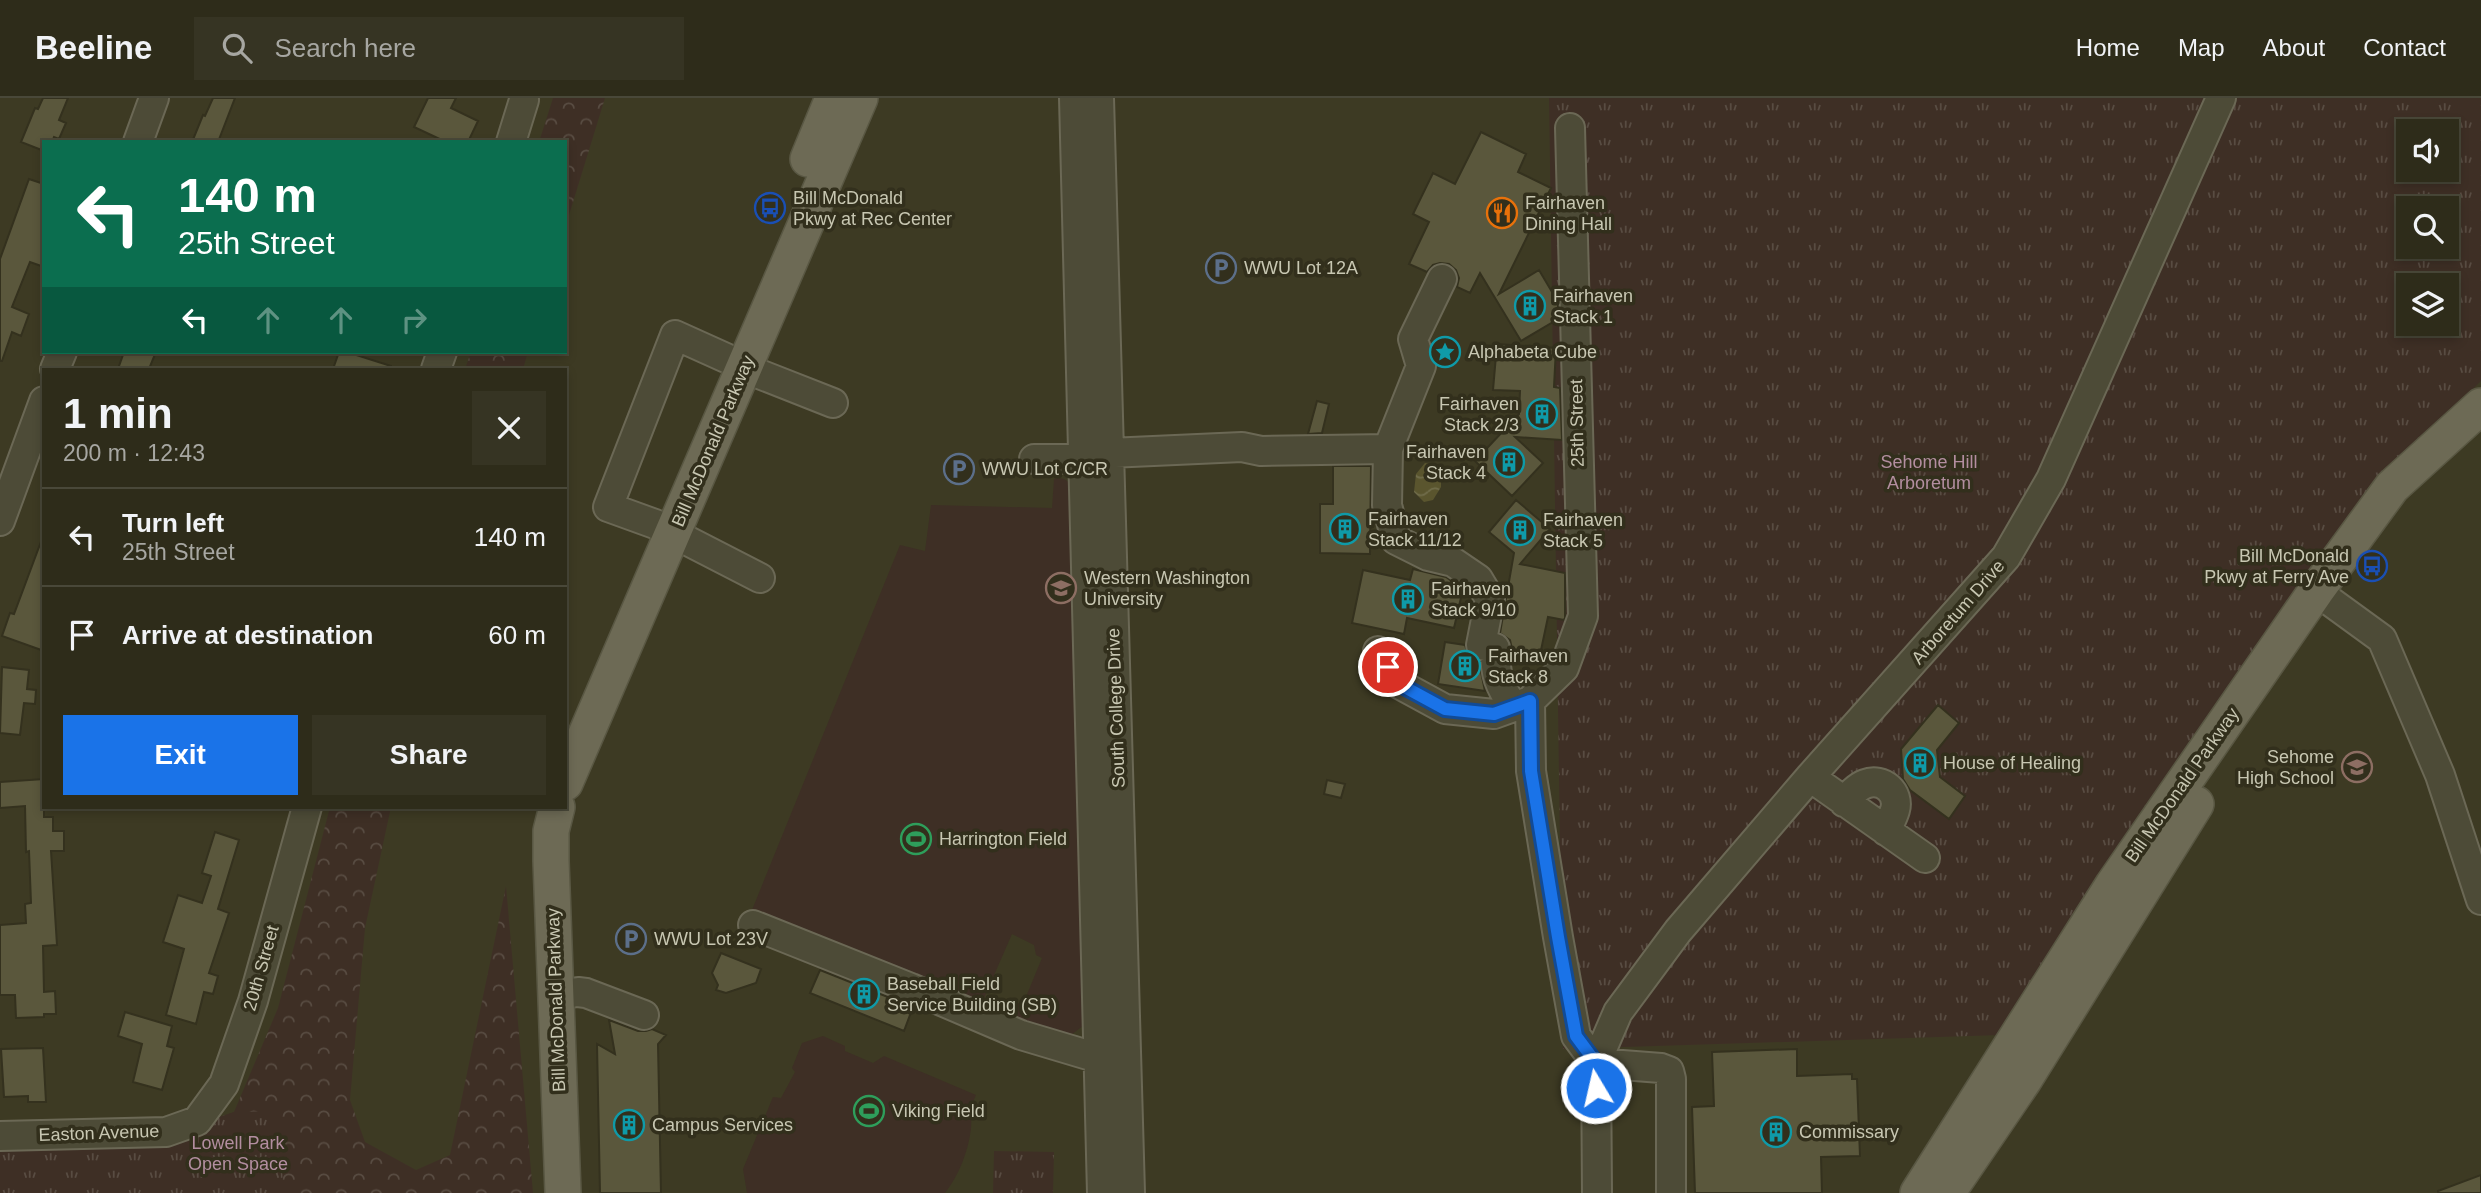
<!DOCTYPE html>
<html lang="en">
<head>
<meta charset="utf-8">
<style>
	:root { --surface:#2e2c1a; --page:#363423; --text:#f1f3f6; --muted:#a7a7a2; --line:#494839; --accent:#1a73e8 }
	body { margin:0; font-family:Arial,sans-serif; background:var(--page); color:var(--text); height:100vh; display:flex; flex-direction:column; font-size:26px; white-space:nowrap }
	* { box-sizing:border-box; margin:0 }
	p { font-size:23px; color:var(--muted) }
	.icon { flex:none; width:38px; height:38px; fill:none; stroke:currentColor; stroke-width:2; stroke-linecap:round; stroke-linejoin:round }
	.map { position:relative; flex:1; overflow:hidden }
	.drawer { position:absolute; left:42px; top:270px; width:525px; height:441px; display:flex; flex-direction:column; background:var(--surface); border-radius:0px; box-shadow:0 4px 10px #0003,0 0 0 2px var(--line) }
	.drawer>* { flex:none }
	.top-card { position:absolute; left:42px; top:42px; width:525px; height:214px; border-radius:0px; box-shadow:0 4px 10px #0003,0 0 0 2px var(--line); background:#0b6e4f; color:#fff; overflow:hidden }
	.controls { position:absolute; left:2396px; top:21px; display:grid; gap:14px }
	.controls a { display:grid; place-items:center; width:63px; height:63px; border-radius:0px; background:var(--surface); box-shadow:0 4px 10px #0003,0 0 0 2px var(--line); font-size:35px }
	.pin { position:absolute; display:grid; place-items:center; width:60px; height:60px; color:#fff; margin:-30px; border:4px solid #fff; border-radius:50%; box-shadow:0 2px 7px #0007 }
	.me { position:absolute; width:77px; margin:-38px; rotate:351deg; stroke-linejoin:round; filter:drop-shadow(0 0 5px #0008) }
	.turn { display:flex; align-items:center; gap:24px; height:147px; padding:0 21px; font-size:32px }
	.turn .icon { width:91px; height:91px; stroke-width:2.5 }
	.turn b { display:block; font-size:49px; line-height:60px }
	.lanes { display:flex; align-items:center; height:66px; padding:0 21px; background:#0003; justify-content:center; gap:35px; direction:ltr }
	.lanes .off { opacity:.35 }
	.round { display:grid; place-items:center; flex:none; width:74px; height:74px; border-radius:0px; background:var(--page) }
	.overview { display:flex; align-items:center; justify-content:space-between; height:119px; padding:0 21px }
	h1 { font-size:42px; font-weight:700; line-height:52px }
	.button { display:flex; gap:14px; margin-top:auto; padding:14px 21px }
	.button a { flex:1; height:80px; border-radius:0px; background:var(--accent); color:#fff; font-size:28px; font-weight:700; line-height:80px; text-align:center }
	.button a+a { background:var(--page); color:var(--text) }
	ul { padding:0; list-style:none }
	li { display:flex; align-items:center; gap:21px; height:98px; padding:0 21px; border-top:2px solid var(--line) }
	li div { flex:1 }
	li b { display:block; font-size:26px }
	li em { font-style:normal }
	header { display:flex; align-items:center; gap:42px; box-sizing:border-box; height:98px; padding:0 35px; background:var(--surface); border-bottom:2px solid var(--line) }
	header strong { font-size:33px }
	nav { display:flex; gap:38px; margin-inline-start:auto; font-size:24px }
	.search { width:490px; height:63px; background:var(--page); display:flex; align-items:center; gap:18px; box-sizing:border-box; padding:0 24px; border-radius:0px; color:var(--muted); font-size:26px }
	.map>svg:first-child { display:block }
</style>
</head>
<body>
<header>
<strong>Beeline</strong>
<div class="search"><svg class="icon" aria-label="search" viewBox="0 0 24 24"><circle cx="10" cy="10" r="6"/><path d="M15 15l6 6"/></svg>Search here</div>
<nav><a>Home</a><a>Map</a><a>About</a><a>Contact</a></nav>
</header>
<div class="map">
<svg width="2481" height="1095" viewBox="0 0 2481 1095">
	<defs>
		<pattern id="forest-crowns" width="20" height="18" patternUnits="userSpaceOnUse" patternTransform="scale(1.75)"><rect width="20" height="18" fill="#3e2f25"/><path d="M2 6a3 3 0 1 1 6 0M12 15a3 3 0 1 1 6 0" fill="none" stroke="#584c42"/></pattern>
		<pattern id="park-tufts" width="24" height="20" patternUnits="userSpaceOnUse" patternTransform="scale(1.75)"><rect width="24" height="20" fill="#3e2f25"/><path d="M3 7l-1-3M5 7V3M7 7l1-3M15 17l-1-3M17 17v-4M19 17l1-3" fill="none" stroke="#584c42"/></pattern>
		<pattern id="water-waves" width="16" height="10" patternUnits="userSpaceOnUse" patternTransform="scale(1.75)"><rect width="16" height="10" fill="#5a552e"/><path d="M0 5q4-4 8 0t8 0" fill="none" stroke="#706c4a"/></pattern>
	</defs>
	<rect width="100%" height="100%" fill="#3d3a23"/>
	<path fill="#3e2f25" d="M 1058,380 L 1064,381 L 1070,385 L 1080,669 L 1084,927 L 1071,937 L 1061,940 L 1011,920 L 1008,916 L 1010,904 L 1023,906 L 1042,860 L 1036,857 L 1034,847 L 1012,836 L 981,907 L 752,812 L 900,447 L 925,453 L 931,407 L 1052,410 L 1054,381 Z
		M 823,938 L 845,948 L 845,953 L 873,965 L 884,958 L 976,997 C 970,1009 972,1018 971,1031 C 968,1054 959,1077 945,1095 L 747,1095 L 743,1071 L 773,999 L 781,1000 L 795,974 L 792,970 L 802,945 Z"/>
	<path fill="url(#forest-crowns)" d="M 553,0 L 605,0 L 565,130 L 565,44 L 539,44 Z
		M 471,254 L 528,254 L 523,271 L 465,271 Z
		M 330,709 L 391,709 L 365,830 L 350,1002 L 365,1044 L 416,1072 L 450,1057 L 506,788 L 533,1095 L 0,1095 L 234,1014 L 278,910 Z"/>
	<path fill="url(#park-tufts)" fill-rule="evenodd" d="M 1549,0 L 2481,0 L 2481,283 L 2356,407 L 2001,937 L 1563,951 ZM 2408,33 L 2446,33 L 2446,72 L 2408,72 ZM 2408,110 L 2446,110 L 2446,149 L 2408,149 ZM 2408,187 L 2446,187 L 2446,226 L 2408,226 Z
		M 281,1013 L 283,1095 L 0,1095 L 0,1044 L 168,1037 L 234,1014 Z
		M 994,1053 L 1054,1054 L 1053,1095 L 993,1095 Z"/>
	<path fill="url(#water-waves)" d="M 1425,365 L 1435,367 L 1441,372 L 1441,389 L 1433,402 L 1424,404 L 1414,394 L 1416,376 Z"/>
	<path fill="#5a573c" stroke="#34311e" stroke-width="2" d="M 43,0 L 68,0 L 59,22 L 66,25 L 59,41 L 54,39 L 52,44 L 44,44 L 44,53 L 21,44 L 35,10 L 38,11 Z
		M 213,0 L 235,0 L 218,44 L 192,44 L 203,17 L 205,18 Z
		M 428,0 L 456,0 L 451,10 L 478,23 L 468,44 L 446,44 L 414,29 Z
		M 1481,34 L 1526,56 L 1518,74 L 1551,90 L 1499,196 L 1539,172 L 1558,204 L 1558,221 L 1521,243 L 1480,175 L 1470,195 L 1457,189 L 1459,180 L 1456,172 L 1449,166 L 1440,165 L 1433,167 L 1427,174 L 1409,166 L 1429,124 L 1413,116 L 1433,75 L 1455,86 Z
		M 29,81 L 44,86 L 44,169 L 30,164 L 12,209 L 29,216 L 21,238 L 12,234 L 2,263 L 0,263 L 0,161 Z
		M 1497,246 L 1556,250 L 1554,289 L 1560,290 L 1562,342 L 1515,339 L 1543,365 L 1512,398 L 1475,363 L 1519,316 L 1520,293 L 1493,292 Z
		M 124,254 L 156,254 L 149,271 L 118,271 Z
		M 339,254 L 347,254 L 391,268 L 391,271 L 333,271 Z
		M 1317,303 L 1329,306 L 1322,335 L 1308,336 Z
		M 1333,368 L 1371,368 L 1370,456 L 1320,455 L 1320,406 L 1333,406 Z
		M 1516,402 L 1550,431 L 1520,466 L 1565,475 L 1565,520 L 1564,522 L 1548,519 L 1540,557 L 1512,551 L 1510,542 L 1500,535 L 1514,455 L 1489,434 Z
		M 42,441 L 44,441 L 44,553 L 2,538 L 10,515 L 14,516 Z
		M 1413,471 L 1446,479 L 1463,491 L 1454,530 L 1407,520 L 1404,536 L 1352,525 L 1363,472 L 1410,482 Z
		M 1445,544 L 1465,547 L 1469,559 L 1479,564 L 1485,593 L 1438,586 Z
		M 2,569 L 29,572 L 27,591 L 36,592 L 35,606 L 24,605 L 20,637 L 0,635 Z
		M 1938,607 L 1959,625 L 1937,652 L 1940,679 L 1965,698 L 1949,721 L 1910,692 L 1903,681 L 1901,651 Z
		M 44,681 L 44,719 L 53,719 L 53,733 L 64,733 L 64,753 L 51,753 L 57,847 L 43,848 L 44,894 L 55,893 L 56,916 L 44,916 L 44,919 L 16,920 L 15,897 L 0,897 L 0,827 L 26,825 L 25,806 L 31,805 L 29,753 L 26,754 L 25,708 L 0,710 L 0,684 Z
		M 1327,682 L 1345,686 L 1341,700 L 1324,696 Z
		M 215,734 L 239,742 L 218,811 L 229,815 L 209,875 L 218,878 L 213,896 L 204,894 L 196,926 L 166,917 L 184,851 L 163,844 L 178,797 L 202,805 L 211,778 L 202,775 Z
		M 721,855 L 761,871 L 756,885 L 726,895 L 716,892 L 718,887 L 712,875 Z
		M 820,872 L 913,909 L 904,933 L 810,895 Z
		M 125,914 L 172,928 L 167,948 L 174,950 L 162,992 L 133,984 L 142,946 L 118,938 Z
		M 609,922 L 638,933 L 646,933 L 652,931 L 666,937 L 658,946 L 661,1095 L 600,1095 L 597,946 L 615,956 Z
		M 43,950 L 46,1004 L 28,1004 L 28,998 L 4,999 L 1,951 Z
		M 1797,951 L 1797,978 L 1852,976 L 1852,981 L 1857,981 L 1860,1058 L 1821,1059 L 1822,1095 L 1695,1095 L 1692,1009 L 1714,1008 L 1712,954 Z
		M 2481,1077 L 2481,1095 L 2438,1095 L 2438,1093 Z"/>
	<g fill="none" stroke-linecap="round" stroke-linejoin="round">
		<g stroke="#6b6855" stroke-width="32">
			<path id="minor" d="M 1074,0 L 1102,1095
				M 1099,0 L 1130,1095
				M 138,44 L 154,0
				M 511,44 L 524,2
				M 726,260 L 675,237 L 608,409 L 655,426 L 760,480
				M 744,270 L 833,305
				M 55,271 L 62,254
				M 436,271 L 442,254
				M 1388,351 L 1387,407 L 1396,442 L 1428,458 L 1453,464 L 1478,481 L 1490,501 L 1481,547 L 1495,550 C 1495,578 1499,586 1513,609
				M 1034,361 L 1082,361 L 1109,355 L 1242,349 L 1261,353 L 1388,351 L 1421,268 L 1413,241 L 1442,181
				M 0,423 L 44,303
				M 2316,493 L 2382,541 L 2440,677 L 2481,802
				M 1378,553 L 1399,586 L 1445,611 L 1494,616 L 1530,603 L 1564,570 L 1583,518 L 1570,30
				M 1530,603 L 1531,673 L 1558,839 L 1576,938 L 1596,965 L 1597,1095
				M 1810,679 L 1925,760
				M 1844,704 C 1850,697 1857,689 1865,686 C 1883,679 1900,695 1895,712 C 1893,719 1889,726 1886,733
				M 753,827 L 911,890 L 1021,937 L 1098,960
				M 556,897 L 578,894 L 586,895 L 644,917
				M 1596,965 L 1618,914 L 1678,833 L 1810,679 L 2006,459 L 2051,381 L 2221,0
				M 1596,965 L 1661,970 L 1669,973 L 1671,981 L 1671,1095
				M 0,1038 L 166,1034 L 197,1023 L 224,986 L 253,903 L 307,709"/>
		</g>
		<g stroke="#595743" stroke-width="38">
			<path id="major" d="M 808,61 L 833,0
				M 565,685 L 860,0
				M 557,709 L 551,733 L 551,763 L 563,1095
				M 1918,1095 L 2113,787 L 2316,493 L 2392,389 L 2481,308
				M 1947,1095 L 2024,982 L 2196,706"/>
		</g>
		<use href="#minor" stroke="#4d4b37" stroke-width="28"/>
		<use href="#major" stroke="#6d6a55" stroke-width="35"/>
	</g>
	<g fill="none" stroke-linecap="round" stroke-linejoin="round">
		<g stroke="#114b97" stroke-width="18">
			<path id="route" d="M 1388,569 L 1399,586 L 1445,611 L 1494,616 L 1530,603 L 1531,673 L 1558,839 L 1576,938 L 1596,965 L 1596,990"/>
		</g>
		<use href="#route" stroke="#1a73e8" stroke-width="12"/>
	</g>
	<defs>
		<g id="bus-ring" transform="scale(1.575)"><circle r="9.5" fill="#322f1c" stroke="#1a4fb4" stroke-width="1.5"/><path d="M-5-6H5V4H4V6H2V4H-2V6H-4V4H-5ZM-3.5-4V0h7V-4ZM-3.5 1.2v1.5H-2V1.2ZM2 1.2v1.5H3.5V1.2Z" fill="#1a4fb4"/></g>
		<g id="restaurant-ring" transform="scale(1.575)"><circle r="9.5" fill="#322f1c" stroke="#e8710a" stroke-width="1.5"/><path d="M-5-6h1v4h1v-4h1v4h1v-4h1v5L-1.5 .5V6h-2V.5L-5-1ZM5-6V6H3V1.5H1.5Q1.5-4 5-6Z" fill="#e8710a"/></g>
		<g id="parking-ring" transform="scale(1.575)"><circle r="9.5" fill="#322f1c" stroke="#5c6f8a" stroke-width="1.5"/><path d="M-3.5-5.5H1a3.5 3.5 0 0 1 0 7H-1V5.5H-3.5ZM-1-3.4V-.6H.8a1.4 1.4 0 0 0 0-2.8Z" fill="#5c6f8a"/></g>
		<g id="building-ring" transform="scale(1.575)"><circle r="9.5" fill="#322f1c" stroke="#0f9aa8" stroke-width="1.5"/><path d="M-4-6H4V6H1V3H-1V6H-4ZM-2.5-4.3h1.7v1.8h-1.7ZM.8-4.3h1.7v1.8H.8ZM-2.5-1h1.7V.8h-1.7ZM.8-1h1.7V.8H.8Z" fill="#0f9aa8"/></g>
		<g id="sight-ring" transform="scale(1.575)"><circle r="9.5" fill="#322f1c" stroke="#0f9aa8" stroke-width="1.5"/><path d="M0-6L1.8-2.2L6-1.7L2.9 1.2L3.7 5.4L0 3.3L-3.7 5.4L-2.9 1.2L-6-1.7L-1.8-2.2Z" fill="#0f9aa8"/></g>
		<g id="university-ring" transform="scale(1.575)"><circle r="9.5" fill="#322f1c" stroke="#8d6e63" stroke-width="1.5"/><path d="M0-5L7-2L0 1L-7-2ZM-4 1L0 2.5L4 1V4Q0 6-4 4Z" fill="#8d6e63"/></g>
		<g id="school-ring" transform="scale(1.575)"><circle r="9.5" fill="#322f1c" stroke="#8d6e63" stroke-width="1.5"/><path d="M0-5L7-2L0 1L-7-2ZM-4 1L0 2.5L4 1V4Q0 6-4 4Z" fill="#8d6e63"/></g>
		<g id="stadium-ring" transform="scale(1.575)"><circle r="9.5" fill="#322f1c" stroke="#2e9e5b" stroke-width="1.5"/><path d="M0-5a6.5 5 0 1 0 0 10a6.5 5 0 1 0 0-10ZM-3.5-1.8h7v3.6h-7Z" fill="#2e9e5b"/></g>
	</defs>
	<g fill-rule="evenodd">
		<use href="#bus-ring" x="770" y="110"/>
		<use href="#restaurant-ring" x="1502" y="115"/>
		<use href="#parking-ring" x="1221" y="170"/>
		<use href="#building-ring" x="1530" y="208"/>
		<use href="#sight-ring" x="1445" y="254"/>
		<use href="#building-ring" x="1542" y="316"/>
		<use href="#building-ring" x="1509" y="364"/>
		<use href="#parking-ring" x="959" y="371"/>
		<use href="#building-ring" x="1345" y="431"/>
		<use href="#building-ring" x="1520" y="432"/>
		<use href="#bus-ring" x="2372" y="468"/>
		<use href="#university-ring" x="1061" y="490"/>
		<use href="#building-ring" x="1408" y="501"/>
		<use href="#building-ring" x="1465" y="568"/>
		<use href="#building-ring" x="1920" y="665"/>
		<use href="#school-ring" x="2357" y="669"/>
		<use href="#stadium-ring" x="916" y="741"/>
		<use href="#parking-ring" x="631" y="841"/>
		<use href="#building-ring" x="864" y="896"/>
		<use href="#stadium-ring" x="869" y="1013"/>
		<use href="#building-ring" x="629" y="1027"/>
		<use href="#building-ring" x="1776" y="1034"/>
	</g>
	<g text-anchor="middle" dominant-baseline="central" stroke-width="7" stroke-linejoin="round" paint-order="stroke">
		<g font-size="18" fill="#c8c7b2" stroke="#322f1c" text-anchor="start">
			<text x="793" y="100">Bill McDonald<tspan x="793" dy="21">Pkwy at Rec Center</tspan></text>
			<text x="1525" y="105">Fairhaven<tspan x="1525" dy="21">Dining Hall</tspan></text>
			<text x="1244" y="170">WWU Lot 12A</text>
			<text x="1553" y="198">Fairhaven<tspan x="1553" dy="21">Stack 1</tspan></text>
			<text x="1468" y="254">Alphabeta Cube</text>
			<text x="1519" y="306" text-anchor="end">Fairhaven<tspan x="1519" dy="21">Stack 2/3</tspan></text>
			<text x="1486" y="354" text-anchor="end">Fairhaven<tspan x="1486" dy="21">Stack 4</tspan></text>
			<text x="982" y="371">WWU Lot C/CR</text>
			<text x="1368" y="421">Fairhaven<tspan x="1368" dy="21">Stack 11/12</tspan></text>
			<text x="1543" y="422">Fairhaven<tspan x="1543" dy="21">Stack 5</tspan></text>
			<text x="2349" y="458" text-anchor="end">Bill McDonald<tspan x="2349" dy="21">Pkwy at Ferry Ave</tspan></text>
			<text x="1084" y="480">Western Washington<tspan x="1084" dy="21">University</tspan></text>
			<text x="1431" y="491">Fairhaven<tspan x="1431" dy="21">Stack 9/10</tspan></text>
			<text x="1488" y="558">Fairhaven<tspan x="1488" dy="21">Stack 8</tspan></text>
			<text x="2334" y="659" text-anchor="end">Sehome<tspan x="2334" dy="21">High School</tspan></text>
			<text x="1943" y="665">House of Healing</text>
			<text x="939" y="741">Harrington Field</text>
			<text x="654" y="841">WWU Lot 23V</text>
			<text x="887" y="886">Baseball Field<tspan x="887" dy="21">Service Building (SB)</tspan></text>
			<text x="892" y="1013">Viking Field</text>
			<text x="652" y="1027">Campus Services</text>
			<text x="1799" y="1034">Commissary</text>
		</g>
		<g font-size="18" fill="#c8c7b2" stroke="#322f1c">
			<text transform="translate(1577 325) rotate(-91)">25th Street</text>
			<text transform="translate(713 343) rotate(-67)">Bill McDonald Parkway</text>
			<text transform="translate(1958 514) rotate(-49)">Arboretum Drive</text>
			<text transform="translate(1116 610) rotate(-92)">South College Drive</text>
			<text transform="translate(2182 687) rotate(-55)">Bill McDonald Parkway</text>
			<text transform="translate(261 870) rotate(-74)">20th Street</text>
			<text transform="translate(556 902) rotate(-92)">Bill McDonald Parkway</text>
			<text transform="translate(99 1035) rotate(-2)">Easton Avenue</text>
		</g>
		<g font-size="18" fill="#b38ea0" stroke="#322f1c">
			<text x="1929" y="364">Sehome Hill<tspan x="1929" dy="21">Arboretum</tspan></text>
			<text x="238" y="1045">Lowell Park<tspan x="238" dy="21">Open Space</tspan></text>
		</g>
	</g>
</svg>
<div class="controls">
<a><svg class="icon" aria-label="sound" viewBox="0 0 24 24"><path d="M4 9h4l5-4v14l-5-4H4zM17 9q2 3 0 6"/></svg></a>
<a><svg class="icon" aria-label="search" viewBox="0 0 24 24"><circle cx="10" cy="10" r="6"/><path d="M15 15l6 6"/></svg></a>
<a><svg class="icon" aria-label="layers" viewBox="0 0 24 24"><path d="M12 4l9 5-9 5-9-5zM3 14l9 5 9-5"/></svg></a>
</div>
<div class="pin" style="left:1388px;top:569px;background:#d93025"><svg class="icon" aria-label="arrive" viewBox="0 0 24 24"><path d="M6 21V4h12l-3 4 3 4H6"/></svg></div>
<svg class="me" style="left:1596px;top:990px" viewBox="-20 -20 40 40"><circle r="17" fill="#1a73e8" stroke="#fff" stroke-width="3"/><path d="M0-11L8 9 0 5-8 9z" fill="#fff"/></svg>
<div class="top-card">
<div class="turn"><svg class="icon" aria-label="left" viewBox="0 0 24 24"><path d="M17 20v-9H6M10 6l-5 5 5 5"/></svg><div><b>140 m</b>25th Street</div></div>
<div class="lanes"><svg class="icon" aria-label="left" viewBox="0 0 24 24"><path d="M17 20v-9H6M10 6l-5 5 5 5"/></svg><svg class="icon off" aria-label="ahead" viewBox="0 0 24 24"><path d="M12 20V5M6 11l6-6 6 6"/></svg><svg class="icon off" aria-label="ahead" viewBox="0 0 24 24"><path d="M12 20V5M6 11l6-6 6 6"/></svg><svg class="icon off" aria-label="right" viewBox="0 0 24 24"><path d="M7 20v-9h11M14 6l5 5-5 5"/></svg></div>
</div>
<section class="drawer">
<div class="overview"><div><h1>1 min</h1><p>200 m · 12:43</p></div><a class="round"><svg class="icon" aria-label="close" viewBox="0 0 24 24"><path d="M6 6l12 12M18 6L6 18"/></svg></a></div>
<ul>
<li><svg class="icon" aria-label="left" viewBox="0 0 24 24"><path d="M17 20v-9H6M10 6l-5 5 5 5"/></svg><div><b>Turn left</b><p>25th Street</p></div><em>140 m</em></li>
<li><svg class="icon" aria-label="arrive" viewBox="0 0 24 24"><path d="M6 21V4h12l-3 4 3 4H6"/></svg><div><b>Arrive at destination</b></div><em>60 m</em></li>
</ul>
<div class="button"><a>Exit</a><a>Share</a></div>
</section>
</div>
</body>
</html>
